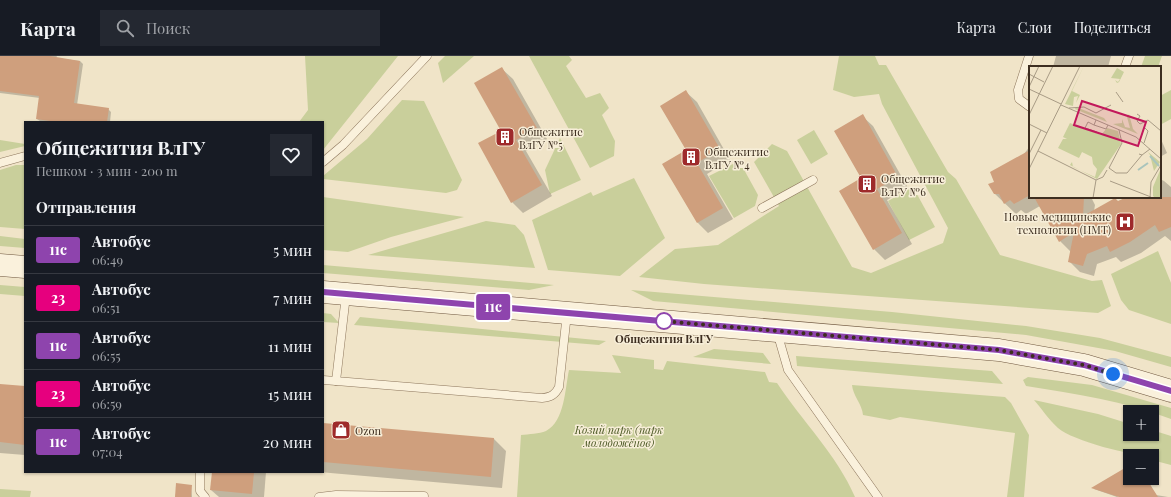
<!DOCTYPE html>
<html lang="ru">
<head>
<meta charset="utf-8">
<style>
	:root { --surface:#171b24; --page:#242831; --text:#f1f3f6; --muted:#9ea1a6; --line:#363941 }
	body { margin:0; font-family:"Playfair Display",serif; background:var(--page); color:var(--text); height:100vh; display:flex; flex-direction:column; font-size:15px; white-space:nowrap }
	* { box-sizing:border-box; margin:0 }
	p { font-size:13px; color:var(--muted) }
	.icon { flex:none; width:22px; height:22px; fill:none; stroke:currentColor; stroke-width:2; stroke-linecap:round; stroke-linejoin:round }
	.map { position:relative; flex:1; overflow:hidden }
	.panel { position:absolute; left:24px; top:65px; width:300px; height:352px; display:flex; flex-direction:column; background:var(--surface); border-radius:0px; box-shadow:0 1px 3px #0004 }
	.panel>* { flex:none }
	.badge { padding:0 8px; border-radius:3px; font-size:14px; line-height:26px }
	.buttons { position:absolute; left:1123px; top:349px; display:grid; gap:8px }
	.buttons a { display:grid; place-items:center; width:36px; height:36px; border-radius:0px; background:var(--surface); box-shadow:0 1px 3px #0004; font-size:20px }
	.you { position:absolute; width:20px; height:20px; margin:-10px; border:3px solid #fff; border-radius:50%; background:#1a73e8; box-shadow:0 0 0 6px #1a73e833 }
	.map>.badge { position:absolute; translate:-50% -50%; box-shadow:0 0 0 2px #fff }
	h2 { padding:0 12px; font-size:15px; line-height:36px }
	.round { display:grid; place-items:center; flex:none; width:42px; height:42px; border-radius:0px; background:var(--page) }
	.overview { display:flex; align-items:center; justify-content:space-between; height:68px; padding:0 12px }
	h1 { font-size:19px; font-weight:700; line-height:30px }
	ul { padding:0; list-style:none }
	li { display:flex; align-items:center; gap:12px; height:48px; padding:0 12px; border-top:1px solid var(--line) }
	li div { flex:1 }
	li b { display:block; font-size:15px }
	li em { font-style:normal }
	li .badge { min-width:44px; font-weight:700; text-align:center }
	header { display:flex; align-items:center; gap:24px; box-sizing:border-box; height:56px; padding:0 20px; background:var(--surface); border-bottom:1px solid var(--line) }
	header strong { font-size:19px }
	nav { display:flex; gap:22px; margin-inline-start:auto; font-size:14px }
	.search { width:280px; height:36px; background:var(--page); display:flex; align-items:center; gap:10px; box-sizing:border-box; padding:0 14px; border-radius:0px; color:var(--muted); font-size:15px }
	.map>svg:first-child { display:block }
	.green { fill:#c9cf9b }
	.shadow { fill:#0003 }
	.building { fill:#cf9f7d }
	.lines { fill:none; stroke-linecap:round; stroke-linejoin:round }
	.lane-casing { stroke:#8d765c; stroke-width:9 }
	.secondary-casing { stroke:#6f573f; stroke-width:23 }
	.lane { stroke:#faf1dc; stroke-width:8 }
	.secondary { stroke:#faf1dc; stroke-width:22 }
	.line-casing { stroke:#fff; stroke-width:9 }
	.line { stroke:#8e44ad; stroke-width:6 }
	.walk { stroke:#3d2e20; stroke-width:4; stroke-dasharray:0 7.2 }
	.stop-dot { fill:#fff; stroke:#8e44ad; stroke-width:2 }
	.labels { text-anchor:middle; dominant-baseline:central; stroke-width:3; stroke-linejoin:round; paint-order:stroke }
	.poi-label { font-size:11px; fill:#3d2e20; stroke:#f7eed8; text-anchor:start }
	.stop-label { font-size:11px; font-weight:bold; fill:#3d2e20; stroke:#f7eed8 }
	.park-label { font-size:11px; font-style:italic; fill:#4d5a26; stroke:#f7eed8 }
	.inset-river { fill:none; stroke:#a9c4bc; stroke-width:2 }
	.inset-road { fill:none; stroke:#a89b85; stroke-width:1 }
	.view { fill:#c2185b; fill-opacity:0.15; stroke:#c2185b; stroke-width:2 }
	.inset-edge { fill:none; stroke:#3d2e20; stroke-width:2 }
</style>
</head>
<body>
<header>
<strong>Карта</strong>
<div class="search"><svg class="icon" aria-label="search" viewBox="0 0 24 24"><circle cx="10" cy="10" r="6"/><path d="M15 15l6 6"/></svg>Поиск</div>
<nav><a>Карта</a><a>Слои</a><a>Поделиться</a></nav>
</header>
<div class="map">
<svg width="1171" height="441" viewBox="0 0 1171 441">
	<rect width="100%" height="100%" fill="#f0e4c8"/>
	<g class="green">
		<polygon points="305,0 398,0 323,94 323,66 299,66 308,54"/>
		<polygon points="445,0 474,0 443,27 438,7"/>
		<polygon points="529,0 569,0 572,4 566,10 586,42 600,37 609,52 602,59 615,85 614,100 590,112"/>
		<polygon points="839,0 875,0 879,9 886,9 948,116 956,123 1000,199 1092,225 1102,224 1111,250 1098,257 704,228 639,221 675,193 718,189 779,150 754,106 772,88 787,95 852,211 871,217 943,187 948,172 882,48 879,38 854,41 833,34"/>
		<polygon points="1145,0 1162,0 1158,11 1141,11"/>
		<polygon points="1171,34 1171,63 1160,69 1160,40"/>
		<polygon points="402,44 424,45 462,124 457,134 446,137 323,123 323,120 367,83"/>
		<polygon points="814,74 828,98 811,108 797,84"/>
		<polygon points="560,82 581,124 550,138 545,114"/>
		<polygon points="0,84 25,88 25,90 0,96"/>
		<polygon points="733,108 742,110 758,139 755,150 734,162 709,120"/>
		<polygon points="16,109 25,109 25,173 0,171 0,114"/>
		<polygon points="634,122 665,182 620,220 548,214 532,164 591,136 593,140"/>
		<polygon points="913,131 935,171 909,184 888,145"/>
		<polygon points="323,141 464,161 391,181 348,196 323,194"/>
		<polygon points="486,165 515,169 524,179 535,212 368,199"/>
		<polygon points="0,180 25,183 25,192 0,190"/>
		<polygon points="1158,195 1171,227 1171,268 1129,254 1121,244 1111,218"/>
		<polygon points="323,209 554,229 529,234 323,217"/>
		<polygon points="0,229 25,231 25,240 0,238"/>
		<polygon points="631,234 892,256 1026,270 1100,282 1171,301 1171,311 1115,295 1026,279 653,245"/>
		<polygon points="323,257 331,258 339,267 323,266"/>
		<polygon points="360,261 606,285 599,289 354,269"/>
		<polygon points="714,293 763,297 771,308 693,301"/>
		<path d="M612,299L654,304V313L663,314L667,305L765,316L769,326L777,327C802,365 837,399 855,441H517L521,379C529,378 539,378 546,375C565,365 565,332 569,314L621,317Z"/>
		<polygon points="796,300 992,315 1003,328 797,310"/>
		<path d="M1028,321L1092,329L1171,352V363C1124,345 1076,338 1026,330L1023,324Z"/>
		<path d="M852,329L1005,341L1011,347L1029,379L1024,441H1007L1015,377L900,361L890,364L863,359C862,348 853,340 852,329Z"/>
		<path d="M1034,344L1098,358L1130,368V378H1152V374L1171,380V409L1152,404V400C1132,400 1073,385 1058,372C1049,364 1042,353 1034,344Z"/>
		<polygon points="0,433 31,435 30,441 0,441"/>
	</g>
	<g class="shadow">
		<polygon points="0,0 57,0 56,2 80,5 83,8 77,49 108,53 111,56 110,66 40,65 37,63 40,42 0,37"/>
		<polygon points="1056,0 1111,0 1108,11 1053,11"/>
		<polygon points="502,13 513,23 547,83 526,95 552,140 523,157 512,146 502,75"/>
		<polygon points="686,36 697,46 730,104 707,118 733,163 708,177 698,167 687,95"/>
		<polygon points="862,60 873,70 908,132 887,144 912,188 885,204 874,193 841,135 863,123"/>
		<polygon points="1160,81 1167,97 1160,101"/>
		<polygon points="1030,90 1030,141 1091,141 1095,149 1094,155 1129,141 1160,141 1160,123 1164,125 1171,131 1171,185 1165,180 1141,197 1121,206 1116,201 1097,208 1094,220 1080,216 1069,205 1071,196 1060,185 1040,150 1026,158 1021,154 1016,158 995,138 995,126 1024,98"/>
		<polygon points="0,329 25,331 25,399 0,397"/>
		<polygon points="323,368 494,383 506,395 502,432 319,416 323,416"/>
		<polygon points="1130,410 1130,422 1151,422 1147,425 1156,439 1168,441 1142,441 1136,430 1117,441 1094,433"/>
		<polygon points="213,416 266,416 264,441 219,441 211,434"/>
		<polygon points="191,430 192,441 176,441"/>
	</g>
	<g class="building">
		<polygon points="0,0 50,0 80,5 74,47 109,52 107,66 57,66 36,63 39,40 0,35"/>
		<polygon points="502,11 537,72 516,84 542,129 511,147 478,87 501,75 474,27"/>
		<polygon points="686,34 720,93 697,107 723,152 697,167 662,108 686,94 660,50"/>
		<polygon points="863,58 898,121 877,133 902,177 873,194 839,135 861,122 834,75"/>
		<polygon points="1030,94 1030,139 1014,148 1010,144 1004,148 999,138 994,138 988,128 994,126 990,116"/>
		<polygon points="1034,141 1084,141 1083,160 1115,142 1118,145 1127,141 1171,141 1171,171 1159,176 1155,169 1130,186 1110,196 1107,190 1087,198 1083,210 1068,206 1074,176 1059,186"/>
		<polygon points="0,328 25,330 25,389 0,386"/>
		<polygon points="323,367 494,382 491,421 323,406"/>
		<polygon points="1130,409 1130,422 1146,422 1158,441 1119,441 1091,432"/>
		<polygon points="212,416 254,416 252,438 210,434"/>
		<polygon points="176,427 192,429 191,441 175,441"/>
	</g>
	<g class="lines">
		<g class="lane-casing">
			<g id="lane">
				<polyline points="1029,0 1018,34 1019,43 1030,51"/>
				<polyline points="1125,11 1129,0"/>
				<polyline points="323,106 343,89 427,0"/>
				<polyline points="0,107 25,100"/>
				<polyline points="762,152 813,124"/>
				<path d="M346,239L336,325L542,342C551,341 555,339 559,331L567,257"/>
				<polyline points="777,276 788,314 878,441"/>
				<polyline points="323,324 336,325"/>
				<polyline points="200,416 200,435 205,441"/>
				<polyline points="319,441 336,439 424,440"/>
			</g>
		</g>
		<g class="secondary-casing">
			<g id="secondary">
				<polyline points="0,209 25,211"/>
				<polyline points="323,236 999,294 1084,309 1171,335"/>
			</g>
		</g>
		<use href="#lane" class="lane"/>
		<use href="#secondary" class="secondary"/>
	</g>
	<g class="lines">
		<g class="line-casing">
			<polyline id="line" points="323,236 999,294 1084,309 1171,335"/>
		</g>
		<use href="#line" class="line"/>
		<polyline class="walk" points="664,265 662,265 999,294 1084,309 1113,318"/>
	</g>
	<defs>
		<g id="building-square" transform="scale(1)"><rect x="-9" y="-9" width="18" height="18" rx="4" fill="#9e2a2b" stroke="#f7eed8"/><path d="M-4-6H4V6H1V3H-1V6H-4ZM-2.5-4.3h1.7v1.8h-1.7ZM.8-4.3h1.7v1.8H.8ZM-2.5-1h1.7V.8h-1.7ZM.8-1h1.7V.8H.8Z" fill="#fff"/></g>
		<g id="hospital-square" transform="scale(1)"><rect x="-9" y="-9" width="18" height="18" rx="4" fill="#9e2a2b" stroke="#f7eed8"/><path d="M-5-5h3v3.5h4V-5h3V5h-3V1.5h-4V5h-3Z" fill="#fff"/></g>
		<g id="shop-square" transform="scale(1)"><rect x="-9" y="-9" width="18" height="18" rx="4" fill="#9e2a2b" stroke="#f7eed8"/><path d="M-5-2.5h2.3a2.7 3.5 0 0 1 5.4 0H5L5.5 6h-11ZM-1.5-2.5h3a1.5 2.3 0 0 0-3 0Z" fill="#fff"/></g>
	</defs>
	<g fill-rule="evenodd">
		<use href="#building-square" x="505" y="81"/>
		<use href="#building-square" x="691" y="101"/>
		<use href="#building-square" x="867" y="128"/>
		<use href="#hospital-square" x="1125" y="166"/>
		<use href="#shop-square" x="341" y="374"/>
	</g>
	<circle class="stop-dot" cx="664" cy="265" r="8"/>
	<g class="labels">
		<g class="poi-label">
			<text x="519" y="75">Общежитие<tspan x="519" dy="13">ВлГУ №5</tspan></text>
			<text x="705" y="95">Общежитие<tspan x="705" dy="13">ВлГУ №4</tspan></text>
			<text x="881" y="122">Общежитие<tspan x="881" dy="13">ВлГУ №6</tspan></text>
			<text x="1111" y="160" text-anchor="end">Новые медицинские<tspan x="1111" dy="13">технологии (НМТ)</tspan></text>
			<text x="355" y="374">Ozon</text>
		</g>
		<g class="stop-label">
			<text x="664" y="282">Общежития ВлГУ</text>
		</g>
		<g class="park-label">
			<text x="619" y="373">Козий парк (парк<tspan x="619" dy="13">молодожёнов)</tspan></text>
		</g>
	</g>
	<g transform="translate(1029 10)">
		<rect width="132" height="132" fill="#f0e4c8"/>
		<path d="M55,0L43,25L51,29L47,37L49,30L45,31L44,40L36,38ZM88,2L95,6L90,16L88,17L86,14L89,16L91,13L82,12ZM47,41L75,52L78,56L56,47L79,57L46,43ZM100,48L104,63L109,68L84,58L93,57V53L96,61L101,62L98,51ZM41,57L72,69L78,62L89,65L92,78L68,113L41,99L43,96L44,101L66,111L68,103L64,98L63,91L53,86L50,92L29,82L34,73H38L34,71ZM119,86L131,96L125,105L121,89ZM132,102V132H126L124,130V121Z" fill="#c9cf9b"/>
		<path class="inset-river" d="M121,90L130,100M109,104L119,97"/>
		<path class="inset-road" d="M0,8L15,16M0,21L10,0M0,23L32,38M87,26L94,36M32,39L107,71L132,93M40,42L55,41L67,47L82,39M108,48L111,50L108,55L111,58L119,54L132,65M0,49L24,0M67,54L65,59L77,63L79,59M0,58L18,67M65,59L59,56L56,62L68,66M90,64L93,77L80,102L87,107H98L113,89M115,77L119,65L115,61M9,85L67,114L64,132M0,88L12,64M110,88L113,89L121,83M0,103L51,0M67,114L74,111L78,104M81,115L122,131M121,132L122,116L132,99"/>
		<path class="view" d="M53,35L117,56L109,80L45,59Z"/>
		<rect width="132" height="132" class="inset-edge"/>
	</g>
</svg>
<div class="buttons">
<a>+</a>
<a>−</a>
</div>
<div class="you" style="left:1113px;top:318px"></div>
<b class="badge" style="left:493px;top:251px;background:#8e44ad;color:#fff">11с</b>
<section class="panel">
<div class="overview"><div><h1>Общежития ВлГУ</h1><p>Пешком · 3 мин · 200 m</p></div><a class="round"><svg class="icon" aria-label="heart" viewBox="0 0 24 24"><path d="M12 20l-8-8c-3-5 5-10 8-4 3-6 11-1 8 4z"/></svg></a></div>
<h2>Отправления</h2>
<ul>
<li><span class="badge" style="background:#8e44ad;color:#fff">11с</span><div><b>Автобус</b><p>06:49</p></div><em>5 мин</em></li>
<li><span class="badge" style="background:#e6007e;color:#fff">23</span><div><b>Автобус</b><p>06:51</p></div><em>7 мин</em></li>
<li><span class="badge" style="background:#8e44ad;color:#fff">11с</span><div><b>Автобус</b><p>06:55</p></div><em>11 мин</em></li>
<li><span class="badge" style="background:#e6007e;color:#fff">23</span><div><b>Автобус</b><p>06:59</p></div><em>15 мин</em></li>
<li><span class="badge" style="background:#8e44ad;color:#fff">11с</span><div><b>Автобус</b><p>07:04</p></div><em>20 мин</em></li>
</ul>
</section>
</div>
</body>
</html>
